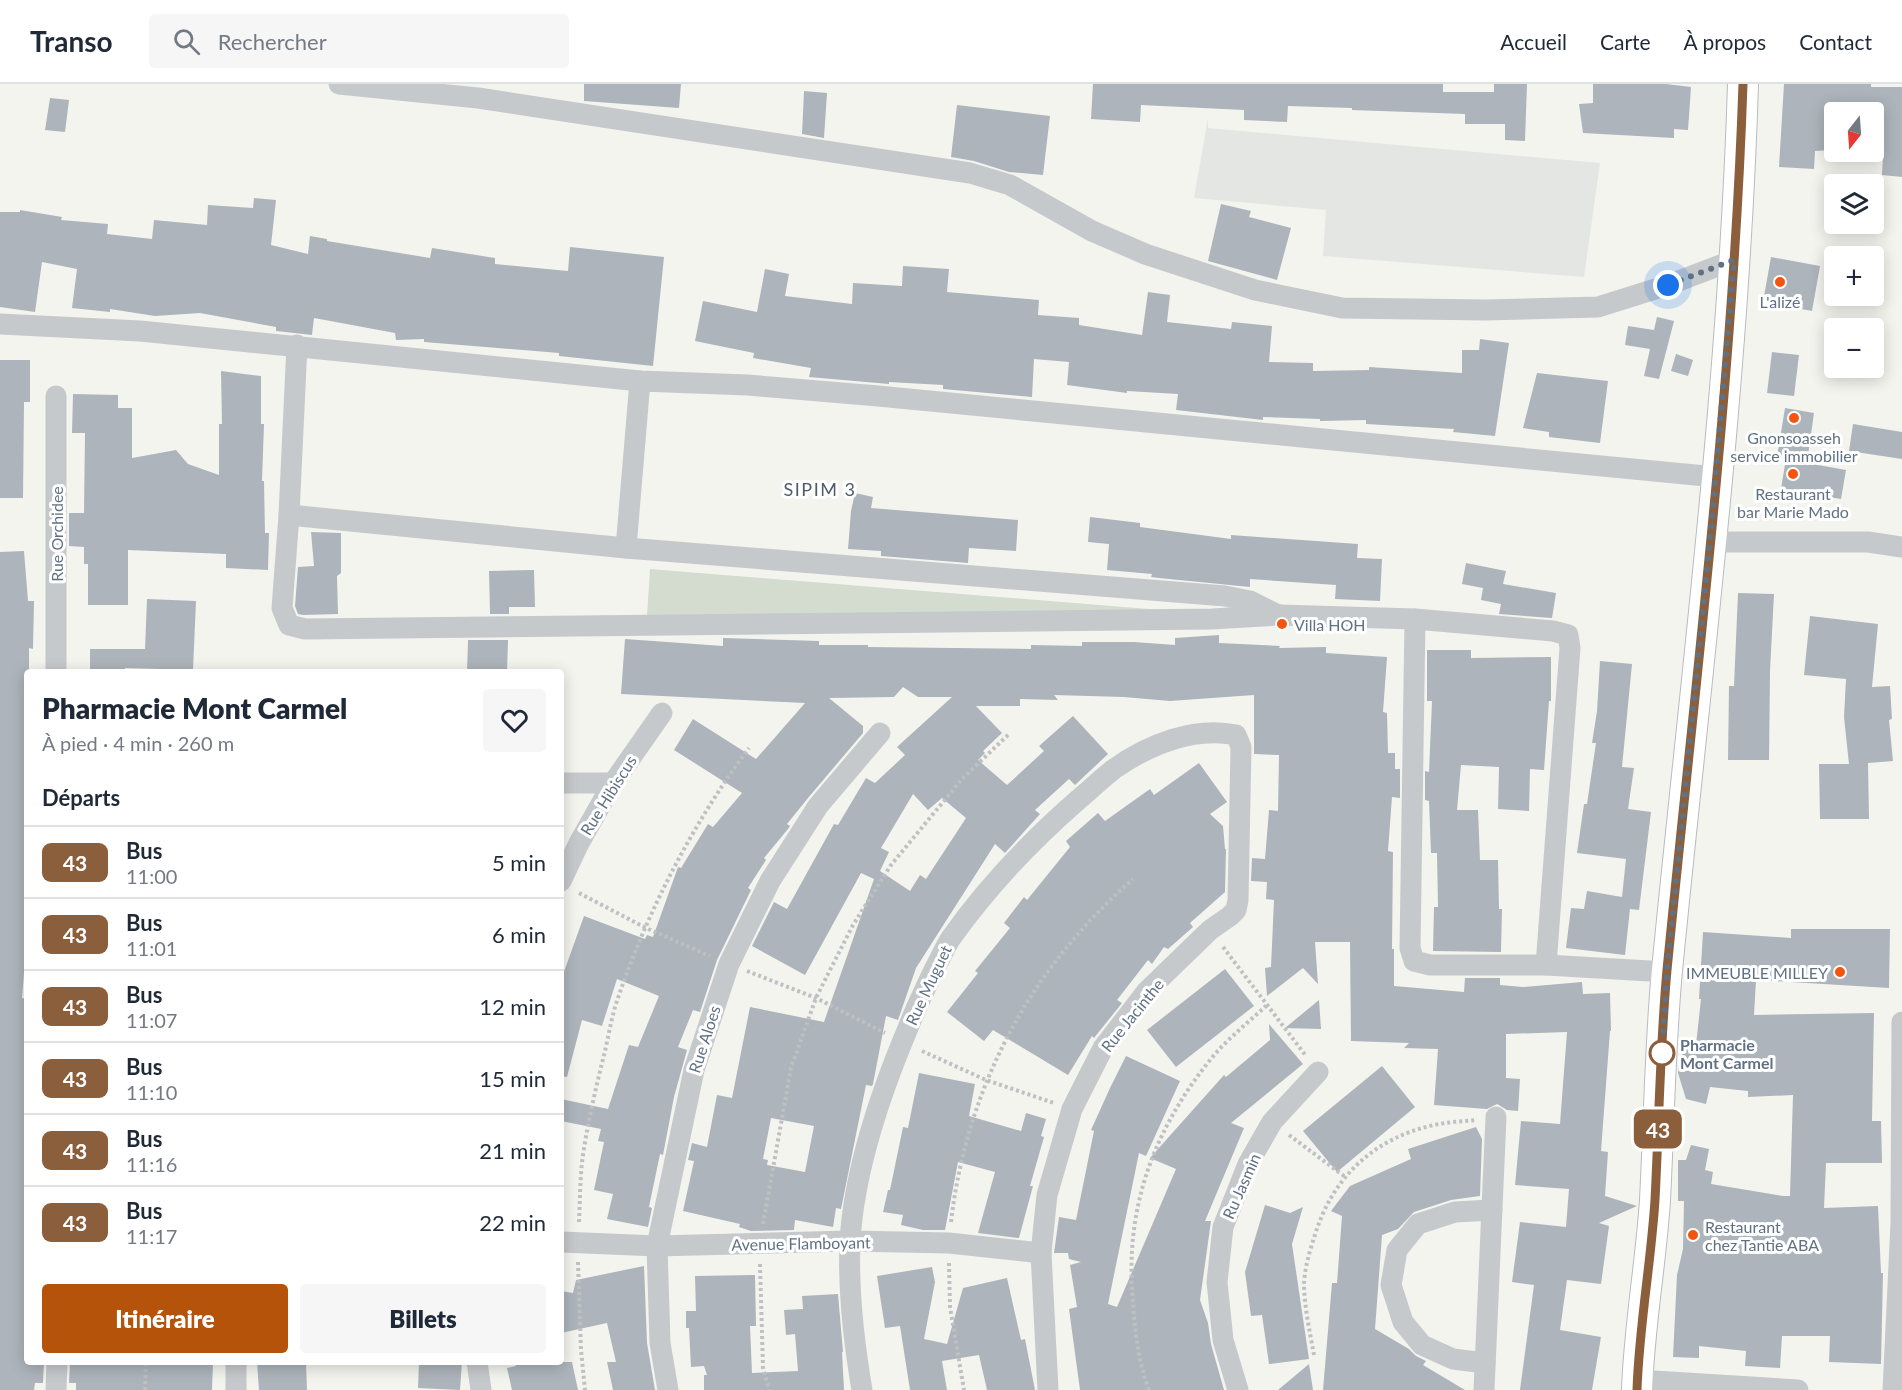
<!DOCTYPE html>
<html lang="fr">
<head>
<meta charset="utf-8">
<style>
	:root { --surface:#fff; --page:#f6f6f7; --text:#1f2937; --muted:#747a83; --line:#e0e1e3; --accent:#b45309 }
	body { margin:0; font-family:Lato,sans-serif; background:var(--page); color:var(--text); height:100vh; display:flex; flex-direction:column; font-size:22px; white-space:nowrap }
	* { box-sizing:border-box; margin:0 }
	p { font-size:20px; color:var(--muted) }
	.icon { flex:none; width:33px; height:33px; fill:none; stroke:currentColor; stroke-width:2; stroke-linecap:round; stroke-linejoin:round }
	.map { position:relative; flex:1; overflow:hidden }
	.side { position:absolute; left:24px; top:585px; width:540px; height:696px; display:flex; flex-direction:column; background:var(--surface); border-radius:6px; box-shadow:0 3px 15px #0003 }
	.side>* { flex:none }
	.badge { padding:0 12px; border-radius:9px; font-size:21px; line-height:39px }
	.needle { width:39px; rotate:197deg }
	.buttons { position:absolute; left:1824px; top:18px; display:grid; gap:12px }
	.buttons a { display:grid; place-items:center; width:60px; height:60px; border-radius:6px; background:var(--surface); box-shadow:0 3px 15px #0003; font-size:30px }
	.you { position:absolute; width:30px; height:30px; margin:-15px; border:4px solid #fff; border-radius:50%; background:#1a73e8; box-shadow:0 0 0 9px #1a73e833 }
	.map>.badge { position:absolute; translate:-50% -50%; box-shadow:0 0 0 3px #fff }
	h2 { padding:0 18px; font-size:22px; line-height:54px }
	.round { display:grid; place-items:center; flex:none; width:63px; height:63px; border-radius:6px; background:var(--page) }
	.overview { display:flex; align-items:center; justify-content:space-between; height:102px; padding:0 18px }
	h1 { font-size:28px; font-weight:800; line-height:45px }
	.primary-button { display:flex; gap:12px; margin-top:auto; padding:12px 18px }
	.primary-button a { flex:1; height:69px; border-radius:6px; background:var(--accent); color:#fff; font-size:24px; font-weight:800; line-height:69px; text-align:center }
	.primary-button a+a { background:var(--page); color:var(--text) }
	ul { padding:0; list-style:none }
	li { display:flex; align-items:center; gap:18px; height:72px; padding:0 18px; border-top:2px solid var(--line) }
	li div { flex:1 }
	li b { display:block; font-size:22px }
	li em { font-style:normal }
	li .badge { min-width:66px; font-weight:700; text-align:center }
	header { display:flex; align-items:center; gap:36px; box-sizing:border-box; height:84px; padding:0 30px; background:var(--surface); border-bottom:2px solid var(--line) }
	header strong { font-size:28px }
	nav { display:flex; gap:33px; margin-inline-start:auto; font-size:21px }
	.search { width:420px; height:54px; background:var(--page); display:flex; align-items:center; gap:15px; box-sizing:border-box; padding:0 21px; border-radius:6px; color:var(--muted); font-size:22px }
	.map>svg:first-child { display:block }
	.built { fill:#e4e6e3 }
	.green { fill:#d4dcd0 }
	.building { fill:#adb4bb; fill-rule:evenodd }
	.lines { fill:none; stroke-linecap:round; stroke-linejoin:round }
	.secondary-casing { stroke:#b7bcc1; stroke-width:32 }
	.path { stroke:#bec0c2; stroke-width:4; stroke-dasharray:3 3; stroke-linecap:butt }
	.street { stroke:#c6c9cc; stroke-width:21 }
	.secondary { stroke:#fff; stroke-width:30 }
	.line-casing { stroke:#fff; stroke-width:14 }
	.line { stroke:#8b5e3c; stroke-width:9 }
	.walk { stroke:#607184; stroke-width:6; stroke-dasharray:0 10.8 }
	.poi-dot { fill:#f5540e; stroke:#fff; stroke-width:2 }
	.stop-dot { fill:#fff; stroke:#8b5e3c; stroke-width:3 }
	.labels { text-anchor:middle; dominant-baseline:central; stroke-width:6; stroke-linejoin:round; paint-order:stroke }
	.poi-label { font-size:16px; fill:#607184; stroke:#fff }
	.street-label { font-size:16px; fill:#607184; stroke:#fff }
	.stop-label { font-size:16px; font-weight:bold; fill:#607184; stroke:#fff; text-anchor:start }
	.neighbourhood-label { font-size:18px; letter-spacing:1.5px; fill:#4e5b68; stroke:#fff }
</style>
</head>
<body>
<header>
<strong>Transo</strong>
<div class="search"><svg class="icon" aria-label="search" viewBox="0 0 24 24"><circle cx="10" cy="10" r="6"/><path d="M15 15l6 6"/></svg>Rechercher</div>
<nav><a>Accueil</a><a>Carte</a><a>À propos</a><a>Contact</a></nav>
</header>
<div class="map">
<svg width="1902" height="1306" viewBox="0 0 1902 1306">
	<rect width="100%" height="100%" fill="#f4f4ef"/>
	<polygon class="built" points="1208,34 1208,44 1600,79 1584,193 1323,172 1326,126 1194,114"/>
	<polygon class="green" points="650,485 1186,528 647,532"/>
	<g class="building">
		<polygon points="584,0 681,0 679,24 584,17"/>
		<polygon points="1093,0 1443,0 1443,8 1494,8 1494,0 1527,0 1525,57 1505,56 1505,40 1465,40 1465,30 1352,26 1352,24 1288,22 1287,38 1244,36 1244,26 1141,21 1140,38 1091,35"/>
		<polygon points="1593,0 1666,0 1691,3 1688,46 1674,45 1674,54 1583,49 1579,20 1593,19"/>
		<polygon points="1784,0 1871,0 1871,3 1902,3 1902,93 1882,91 1883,72 1874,70 1874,28 1834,28 1834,66 1815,67 1814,85 1779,83"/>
		<polygon points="804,7 827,9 824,54 802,50"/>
		<polygon points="50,14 69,16 65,48 45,46"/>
		<polygon points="957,21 1050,32 1043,91 1009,88 974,77 951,73"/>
		<polygon points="254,114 276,116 271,161 308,170 310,152 327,155 327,157 430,174 432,164 495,174 495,180 568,187 570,163 664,173 653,282 559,272 559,269 424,258 424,255 396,256 395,249 314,234 312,251 276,247 276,243 200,229 155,232 110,225 110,228 72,224 77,185 42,178 35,228 0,223 0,128 20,128 20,126 62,133 61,136 108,140 107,150 152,155 154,136 207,141 208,121 253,124"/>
		<polygon points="1221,120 1251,127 1249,133 1291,144 1277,196 1208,177"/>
		<polygon points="1771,173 1820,182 1812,227 1763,218"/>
		<polygon points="903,182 949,185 947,208 1039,216 1038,231 1079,234 1079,241 1142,251 1148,208 1170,211 1167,238 1231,245 1232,238 1272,242 1269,278 1313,279 1313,287 1369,286 1369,283 1462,289 1462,266 1479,266 1480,255 1509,259 1495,352 1453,348 1454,345 1366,340 1366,336 1320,337 1320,335 1263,333 1263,336 1176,326 1178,310 1127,307 1127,309 1067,301 1069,278 1034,275 1032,313 943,305 943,301 889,298 889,300 809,293 811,284 753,274 754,269 695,257 703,217 757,228 765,185 789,190 785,212 852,220 853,199 902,202"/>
		<polygon points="1657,233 1674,237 1659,295 1644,292 1650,265 1625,261 1628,242 1654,246"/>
		<polygon points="1772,268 1799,271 1794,312 1767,309"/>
		<polygon points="1676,270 1693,276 1688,292 1671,287"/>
		<polygon points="0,276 30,276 30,318 24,318 23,414 0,414"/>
		<polygon points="221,287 261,292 261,340 264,340 262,397 264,397 265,449 269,449 268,486 226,484 226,470 128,466 128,521 88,521 88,480 84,480 84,463 69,462 69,429 84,429 85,349 72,349 73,310 118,311 118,324 132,324 132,374 176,366 188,380 219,391 219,340 222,340"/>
		<polygon points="1537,289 1608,297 1600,359 1549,353 1549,348 1523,344"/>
		<polygon points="1785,324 1814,329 1807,379 1846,386 1841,415 1781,405 1786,374 1777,373"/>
		<polygon points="1853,340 1902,348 1902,375 1849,367"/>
		<polygon points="855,409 873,413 871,424 1018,436 1016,467 969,464 968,479 881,472 881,467 848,465 851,427"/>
		<polygon points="1090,433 1140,439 1140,443 1231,455 1231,451 1358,460 1357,474 1382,475 1380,517 1335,515 1336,501 1250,495 1250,503 1159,494 1151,493 1152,490 1107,486 1109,460 1088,458"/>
		<polygon points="311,448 341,449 341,489 337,492 338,530 303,531 298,530 295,522 298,483 314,482"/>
		<polygon points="24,467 28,517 34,517 33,565 29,564 29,588 27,588 27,852 22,914 27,915 27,1278 44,1278 43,1299 35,1299 34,1306 0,1306 0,468"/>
		<polygon points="1466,479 1506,487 1503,500 1556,509 1552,534 1499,530 1501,520 1481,516 1483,504 1462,500"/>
		<polygon points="534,486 535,523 509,523 509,530 490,530 489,487"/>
		<polygon points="1738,509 1774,510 1770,587 1769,676 1728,676 1729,602 1734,602"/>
		<polygon points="147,515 196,517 193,586 125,584 125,588 90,588 90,565 145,565"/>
		<polygon points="1810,532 1878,540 1872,603 1890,602 1892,635 1889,636 1893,677 1868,679 1869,735 1820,735 1819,680 1849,680 1844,633 1846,595 1804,591"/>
		<path d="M1219,551V559L1280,562L1279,564L1326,563V569L1387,573L1383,628L1387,629L1388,669H1395V685H1400V714L1392,713L1388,767L1393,768L1392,865H1394V902L1464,908L1465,894H1500V901L1523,903L1582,898L1583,910L1610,909L1611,947H1610L1601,1067L1608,1068L1605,1112L1637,1122L1599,1139L1609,1142L1601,1200L1567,1196L1560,1246L1601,1253L1592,1306H1520L1534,1201L1512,1198L1520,1138L1566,1143L1569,1105L1515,1101L1521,1037L1560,1040L1567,948L1506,950V994L1520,995L1518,1027L1507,1026L1497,1020L1487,1025L1434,1021L1438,965L1404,964L1409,959L1351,957L1350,858H1315L1318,900L1303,884L1267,912L1265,884L1271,883L1274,816L1266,815L1267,798L1251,797L1252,774L1265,775L1269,726L1278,727L1279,671L1254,670V611L1170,617L1124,613L1054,611L1058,616L1020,615V622H976L1002,649L983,667L985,669L978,676L1007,701L1044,667L1039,662L1073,632L1108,670L1075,701L1069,695L1035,726L1040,730L1005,769L995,760L916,884L898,936L886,932L873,1000L872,1002L866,1001L841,1125L836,1124L833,1143L795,1136L794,1146L751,1147L739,1143L740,1140L683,1127L694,1077L688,1076L692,1059L707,1063L717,1011L732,1014L750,923L824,938L874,795L861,789L805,891L752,862L774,818L787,825L834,740L838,741L866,694L875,699L905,671L897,663L952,613H918L903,603L894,613L829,614L863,642V649L808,714L787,740L790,742L788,745L764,774L766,776L748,804L751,806L717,876L700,928L693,926L678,963L687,966L674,1013L663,1071L660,1070L649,1123L652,1124L648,1143L607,1135L613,1110L594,1106L604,1058L598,1057L601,1045L561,1037V1015L608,1025L629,961L638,963L659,912L617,895L602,942L582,936L567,993L561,992V896L584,832L645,855L647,851L653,853L678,783L681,784L708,740L713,743L742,709L674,666L693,635L756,675L805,619L621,610L625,555L723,562V554L819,557V561H868V563L1031,565V561L1082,562V558H1134L1175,561V554ZM913,710L928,726L942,714L966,734L926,795L920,791L910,807L880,787L889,768L881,764ZM771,1034L814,1042L805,1088L767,1081L768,1076L763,1075Z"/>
		<polygon points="468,556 508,556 507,588 467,588"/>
		<polygon points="1427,566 1471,566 1471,574 1551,573 1551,617 1549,617 1544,686 1530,685 1529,727 1498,725 1499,683 1461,681 1457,726 1478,726 1480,776 1498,776 1499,825 1502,825 1501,868 1433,867 1434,823 1438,823 1437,769 1431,769 1429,717 1425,716 1425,687 1429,688 1432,617 1427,617"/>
		<polygon points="1600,577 1632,580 1622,683 1634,684 1628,725 1651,728 1639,826 1630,825 1625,871 1566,864 1571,824 1584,825 1587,807 1622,813 1626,775 1577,769 1584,720 1587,720 1596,659 1592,659 1597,627"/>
		<polygon points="1199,679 1227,718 1210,730 1223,742 1225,765 1226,765 1225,808 1190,839 1193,843 1168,865 1164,863 1152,880 1148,876 1117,916 1122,919 1094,954 1092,952 1068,991 993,946 984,957 947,928 978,889 975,887 1010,844 1004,839 1024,813 1027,816 1070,763 1066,757 1098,729 1105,737 1150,705 1154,711"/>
		<polygon points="1791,845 1890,845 1889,904 1756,896 1754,931 1874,929 1872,1037 1881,1037 1882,1079 1826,1079 1824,1124 1878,1122 1881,1189 1883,1189 1881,1280 1829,1278 1830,1252 1782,1252 1780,1284 1745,1282 1746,1267 1699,1262 1699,1274 1673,1273 1677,1191 1683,1165 1684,1117 1678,1117 1678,1076 1686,1076 1691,1061 1709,1065 1705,1086 1713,1088 1711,1100 1783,1112 1790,1112 1793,1011 1748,1013 1748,1007 1710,1003 1706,1020 1686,1015 1678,989 1678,983 1686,958 1696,961 1701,915 1699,915 1703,848 1791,854"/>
		<polygon points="1225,885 1254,922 1176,983 1147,946"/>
		<polygon points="1319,916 1321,945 1285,944"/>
		<polygon points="1269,940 1303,980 1231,1039 1244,1044 1205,1137 1211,1137 1200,1216 1208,1239 1211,1260 1224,1306 1080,1306 1069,1225 1077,1223 1070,1181 1081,1178 1069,1175 1068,1169 1054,1169 1059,1133 1076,1136 1094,1047 1091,1046 1110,1004 1126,972 1180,997 1146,1072 1139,1069 1108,1220 1117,1223 1176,1085 1150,1074 1224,991 1226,993 1270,956"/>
		<polygon points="1382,982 1415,1023 1337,1088 1303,1047"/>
		<polygon points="919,989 975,1000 969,1032 1021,1047 1026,1029 1046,1035 1041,1052 1044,1053 1030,1102 1033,1102 1019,1154 978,1149 995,1088 958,1078 945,1146 923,1146 901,1141 903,1131 883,1128 888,1106 890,1106 903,1043 908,1044"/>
		<polygon points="1476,1043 1482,1055 1480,1112 1451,1116 1414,1128 1398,1145 1382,1151 1375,1245 1409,1265 1416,1272 1426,1277 1423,1281 1465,1306 1323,1306 1332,1199 1337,1199 1342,1132 1331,1127 1350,1102 1411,1075 1408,1065"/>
		<polygon points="1265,1121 1290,1129 1303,1123 1292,1160 1309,1275 1269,1280 1262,1231 1251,1232 1245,1188"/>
		<polygon points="644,1182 647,1259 655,1306 613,1306 607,1278 616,1278 607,1239 561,1249 561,1207 573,1209 576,1196"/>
		<polygon points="932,1183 935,1198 924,1255 947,1260 963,1204 1007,1194 1021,1256 1025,1255 1035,1306 987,1306 979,1271 942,1277 947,1306 910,1306 900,1242 885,1244 877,1192"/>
		<polygon points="755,1191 756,1242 750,1242 752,1289 798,1287 795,1250 786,1251 784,1226 803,1225 802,1212 838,1210 843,1268 842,1268 844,1306 704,1306 704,1291 707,1291 704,1282 691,1283 689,1244 686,1244 686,1227 696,1227 695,1192"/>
		<polygon points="70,1278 213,1278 212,1306 76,1306 76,1299 69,1299"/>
		<polygon points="257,1278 306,1278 307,1306 259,1306"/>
		<polygon points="419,1278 462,1278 460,1306 418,1304"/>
		<polygon points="515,1278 572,1278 578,1306 512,1306 507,1284 516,1282"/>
		<polygon points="1309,1280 1313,1306 1278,1306"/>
	</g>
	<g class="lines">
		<g class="secondary-casing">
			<path id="secondary" d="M1637,1306C1639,1243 1651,1179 1655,1116C1659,1039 1660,962 1667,886C1696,591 1734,296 1743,0"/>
		</g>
		<g class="path">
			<polyline points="579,809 646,844 710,872"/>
			<polyline points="1223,863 1306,972"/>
			<polyline points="747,887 816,914 885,949"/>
			<polyline points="922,967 986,996 1054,1019"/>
			<polyline points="1289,1051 1344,1092"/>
			<path d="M579,1138C580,1118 580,1098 582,1078C587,1041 596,1003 605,967C609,949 612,931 618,914C648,826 693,739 749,664"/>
			<path d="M951,1138C967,1002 1030,885 1133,795"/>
			<polyline points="763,1140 791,984 816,914 830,886 853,841 891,781 962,695 1010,649"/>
			<polyline points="578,1178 581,1266 585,1306"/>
			<polyline points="949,1179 950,1223 964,1306"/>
			<polyline points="760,1180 763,1284 769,1306"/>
			<path d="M1314,1271C1310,1249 1305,1226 1304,1203C1304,1187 1309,1169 1314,1154C1332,1092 1376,1052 1439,1040C1451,1038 1464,1037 1476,1036"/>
			<polyline points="145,1306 146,1278"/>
			<path d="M1149,1306C1138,1277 1135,1248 1133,1217C1124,1123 1155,1042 1215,970C1231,952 1251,936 1268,920"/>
		</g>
		<g class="street">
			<polyline points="339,0 478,14 970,89 1010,101 1092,147 1145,170 1255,206 1342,224 1485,226 1598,223 1668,201 1734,176"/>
			<polyline points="0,240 140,247 640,297 748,301 878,312 1716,393"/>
			<polyline points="297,261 289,431 282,524 289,541 305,545 1212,535 1279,531 1415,535 1553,547 1568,551 1570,564 1546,881"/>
			<polyline points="56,312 56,588"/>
			<polyline points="289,431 626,464 1225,512 1250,517 1276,530"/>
			<polyline points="1710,458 1868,458 1902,463"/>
			<polyline points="626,464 640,297"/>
			<polyline points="1415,535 1410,864 1414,877 1430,881 1546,881 1667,888"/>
			<polyline points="561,699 613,699"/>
			<polyline points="561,797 579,759 613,699 662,629"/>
			<polyline points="561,1158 657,1162 850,1157 949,1159 1041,1169"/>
			<polyline points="477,1278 481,1306"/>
			<polyline points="1485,1279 1453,1275 1422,1261 1403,1238 1391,1201 1397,1166 1418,1140 1455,1128 1492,1126"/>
			<polyline points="1638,1296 1798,1306"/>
			<polyline points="56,1306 57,1278"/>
			<polyline points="236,1306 236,1278"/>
			<polyline points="668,1306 660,1259 657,1162 694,986 729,880 770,797 818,722 880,649"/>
			<path d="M862,1306C854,1259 848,1205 850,1157C854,1088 881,1008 908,944C916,923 926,903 936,882C941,873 945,863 951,854C987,803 1032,756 1079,715C1091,705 1102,694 1114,685C1148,661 1194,642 1236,651L1241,663L1238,816L1236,826L1230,832L1210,846L1147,907L1103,964L1072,1025L1047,1111L1041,1169L1048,1306"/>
			<polyline points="1238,1306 1223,1256 1217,1198 1223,1143 1248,1080 1272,1038 1318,988"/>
			<polyline points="1484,1306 1496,1033"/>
			<polyline points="1893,1306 1901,1139 1902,938"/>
		</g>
		<use href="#secondary" class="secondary"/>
	</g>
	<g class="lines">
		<g class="line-casing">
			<path id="line" d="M1637,1306C1639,1243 1651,1179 1655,1116C1659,1039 1660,962 1667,886C1696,591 1733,296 1743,0"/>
		</g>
		<use href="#line" class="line"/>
		<polyline class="walk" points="1662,969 1667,888 1712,436 1734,176 1668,201"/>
	</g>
	<g class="poi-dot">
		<circle cx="1780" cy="198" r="6"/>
		<circle cx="1794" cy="334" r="6"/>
		<circle cx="1793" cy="390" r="6"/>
		<circle cx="1282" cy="540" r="6"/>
		<circle cx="1840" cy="888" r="6"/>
		<circle cx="1693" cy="1151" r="6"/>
	</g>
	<circle class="stop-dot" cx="1662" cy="969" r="12"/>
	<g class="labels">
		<g class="poi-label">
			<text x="1780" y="217">L'alizé</text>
			<text x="1794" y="353">Gnonsoasseh<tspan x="1794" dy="18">service immobilier</tspan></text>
			<text x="1793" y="409">Restaurant<tspan x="1793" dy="18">bar Marie Mado</tspan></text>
			<text x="1294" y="540" text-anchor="start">Villa HOH</text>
			<text x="1828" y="888" text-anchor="end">IMMEUBLE MILLEY</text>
			<text x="1705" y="1142" text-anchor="start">Restaurant<tspan x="1705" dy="18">chez Tantie ABA</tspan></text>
		</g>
		<g class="street-label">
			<text transform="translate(56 450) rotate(-90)">Rue Orchidee</text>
			<text transform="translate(608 711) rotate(-58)">Rue Hibiscus</text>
			<text transform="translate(928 901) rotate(-65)">Rue Muguet</text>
			<text transform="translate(1132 931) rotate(-51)">Rue Jacinthe</text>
			<text transform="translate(704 955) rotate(-72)">Rue Aloes</text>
			<text transform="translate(1241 1102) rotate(-66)">Ru Jasmin</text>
			<text transform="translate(801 1159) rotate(-1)">Avenue Flamboyant</text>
		</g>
		<g class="stop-label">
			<text x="1680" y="960">Pharmacie<tspan x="1680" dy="18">Mont Carmel</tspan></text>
		</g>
		<g class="neighbourhood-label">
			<text x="820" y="405">SIPIM 3</text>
		</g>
	</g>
</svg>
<div class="buttons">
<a><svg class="needle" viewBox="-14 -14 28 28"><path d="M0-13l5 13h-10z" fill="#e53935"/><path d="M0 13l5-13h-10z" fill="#747a83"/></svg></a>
<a><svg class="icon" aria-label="layers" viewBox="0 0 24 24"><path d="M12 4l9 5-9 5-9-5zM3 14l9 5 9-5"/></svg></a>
<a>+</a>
<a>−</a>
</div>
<div class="you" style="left:1668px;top:201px"></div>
<b class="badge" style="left:1658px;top:1045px;background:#8b5e3c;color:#fff">43</b>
<section class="side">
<div class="overview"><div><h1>Pharmacie Mont Carmel</h1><p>À pied · 4 min · 260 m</p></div><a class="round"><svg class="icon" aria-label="heart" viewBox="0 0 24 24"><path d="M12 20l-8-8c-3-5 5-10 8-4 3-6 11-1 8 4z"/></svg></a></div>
<h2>Départs</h2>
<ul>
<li><span class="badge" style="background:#8b5e3c;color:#fff">43</span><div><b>Bus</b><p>11:00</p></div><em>5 min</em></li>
<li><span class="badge" style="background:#8b5e3c;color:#fff">43</span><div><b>Bus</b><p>11:01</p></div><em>6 min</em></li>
<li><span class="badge" style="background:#8b5e3c;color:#fff">43</span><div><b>Bus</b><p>11:07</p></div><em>12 min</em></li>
<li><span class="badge" style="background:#8b5e3c;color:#fff">43</span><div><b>Bus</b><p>11:10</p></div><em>15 min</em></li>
<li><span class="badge" style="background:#8b5e3c;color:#fff">43</span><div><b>Bus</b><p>11:16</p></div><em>21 min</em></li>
<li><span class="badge" style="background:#8b5e3c;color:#fff">43</span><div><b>Bus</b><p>11:17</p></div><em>22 min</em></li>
</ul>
<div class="primary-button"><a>Itinéraire</a><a>Billets</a></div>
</section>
</div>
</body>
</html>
